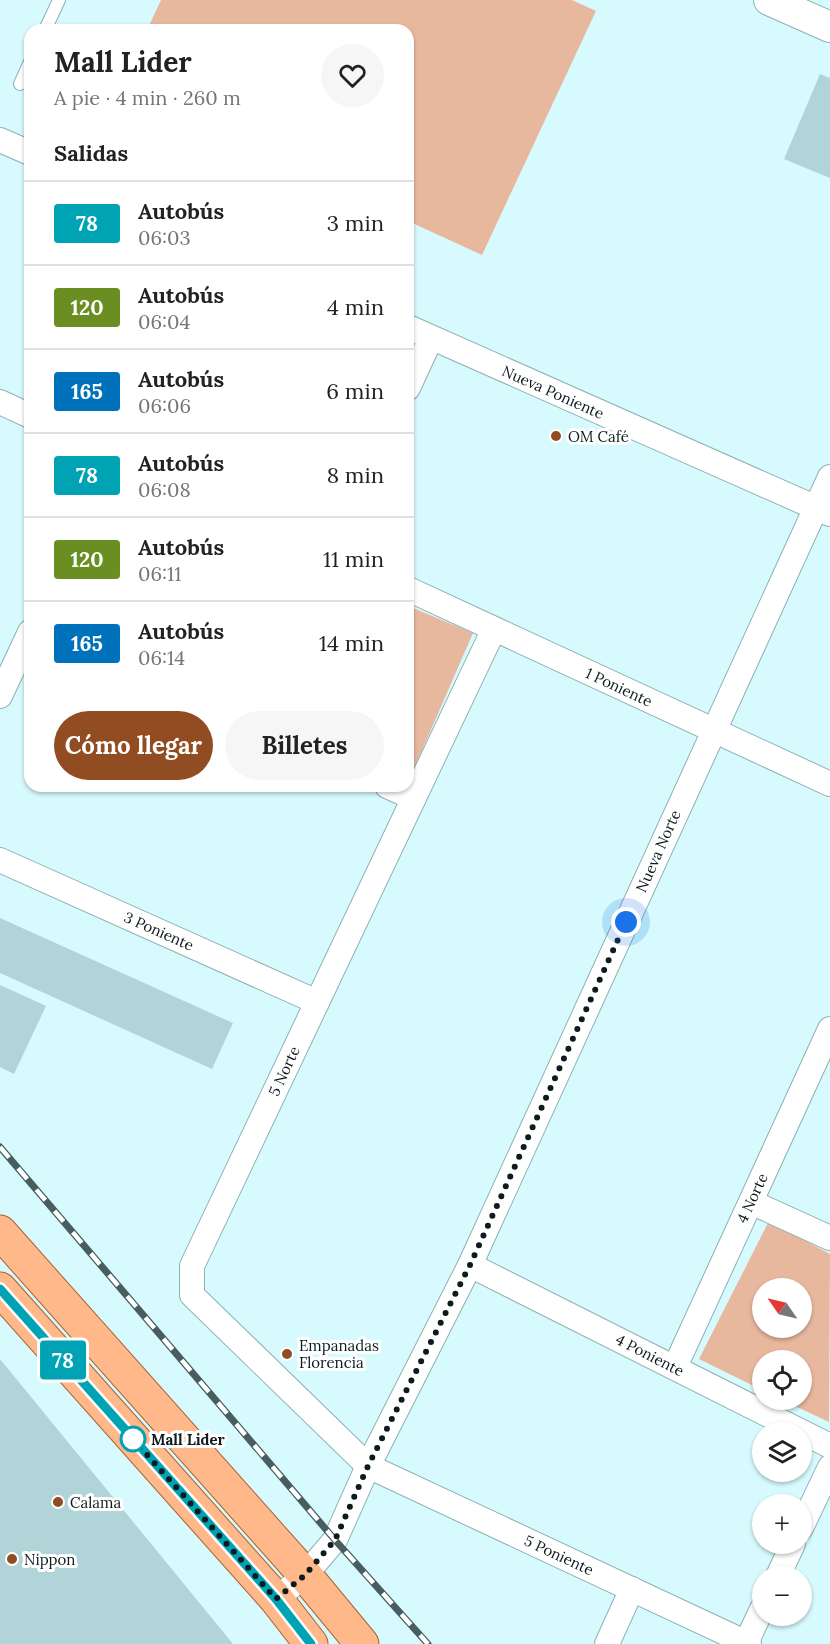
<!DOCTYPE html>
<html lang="es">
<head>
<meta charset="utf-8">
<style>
	:root { --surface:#fff; --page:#f6f6f6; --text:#222; --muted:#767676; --line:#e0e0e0; --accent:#914d21 }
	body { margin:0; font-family:Lora,serif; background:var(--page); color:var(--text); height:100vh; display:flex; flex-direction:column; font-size:22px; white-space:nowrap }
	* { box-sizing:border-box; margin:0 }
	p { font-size:20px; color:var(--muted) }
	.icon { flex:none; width:33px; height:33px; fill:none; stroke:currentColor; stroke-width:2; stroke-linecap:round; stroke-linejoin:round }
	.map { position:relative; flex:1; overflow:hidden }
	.panel { position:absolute; left:24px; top:24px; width:390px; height:768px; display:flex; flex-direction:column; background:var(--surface); border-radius:18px; box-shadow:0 2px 4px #0004 }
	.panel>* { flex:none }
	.badge { padding:0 12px; border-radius:4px; font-size:21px; line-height:39px }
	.needle { width:39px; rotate:304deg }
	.buttons { position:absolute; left:752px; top:1278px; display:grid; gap:12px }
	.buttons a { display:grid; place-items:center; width:60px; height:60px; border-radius:50%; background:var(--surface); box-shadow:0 2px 4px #0004; font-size:30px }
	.you { position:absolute; width:30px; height:30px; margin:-15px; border:4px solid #fff; border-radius:50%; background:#1a73e8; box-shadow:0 0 0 9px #1a73e833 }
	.map>.badge { position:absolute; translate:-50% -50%; box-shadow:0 0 0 3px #fff }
	h2 { padding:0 30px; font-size:22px; line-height:54px }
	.round { display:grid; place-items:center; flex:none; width:63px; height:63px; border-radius:32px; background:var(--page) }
	.overview { display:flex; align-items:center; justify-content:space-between; height:102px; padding:0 30px }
	h1 { font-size:28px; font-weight:800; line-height:45px }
	.action { display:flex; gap:12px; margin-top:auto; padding:12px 30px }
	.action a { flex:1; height:69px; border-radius:36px; background:var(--accent); color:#fff; font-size:24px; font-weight:800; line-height:69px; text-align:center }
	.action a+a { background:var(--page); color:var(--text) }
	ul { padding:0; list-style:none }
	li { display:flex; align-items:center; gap:18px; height:84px; padding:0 30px; border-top:2px solid var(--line) }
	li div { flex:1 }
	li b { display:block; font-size:22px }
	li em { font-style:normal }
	li .badge { min-width:66px; font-weight:700; text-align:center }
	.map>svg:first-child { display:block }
	.green { fill:#e8b89e; fill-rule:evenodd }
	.building { fill:#b0d4d7 }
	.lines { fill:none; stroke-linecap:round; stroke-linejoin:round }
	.service-casing { stroke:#8eb1b3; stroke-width:14 }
	.minor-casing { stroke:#8eb1b3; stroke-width:26 }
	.tertiary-casing { stroke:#8eb1b3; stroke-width:32 }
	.primary-casing { stroke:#aa6230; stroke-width:35 }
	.service { stroke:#fff; stroke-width:12 }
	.minor { stroke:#fff; stroke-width:24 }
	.tertiary { stroke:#fff; stroke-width:30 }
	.primary { stroke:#feb889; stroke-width:33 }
	.rail-casing { stroke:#485d5f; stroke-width:7 }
	.rail { stroke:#fff; stroke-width:4.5; stroke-dasharray:14; stroke-linecap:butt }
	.line-casing { stroke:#fff; stroke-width:14 }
	.line { stroke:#00a3b4; stroke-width:9 }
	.walk { stroke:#0d1b1c; stroke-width:6; stroke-dasharray:0 10.8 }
	.poi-dot { fill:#914d21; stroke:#fff; stroke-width:2 }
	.stop-dot { fill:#fff; stroke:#00a3b4; stroke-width:3 }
	.labels { text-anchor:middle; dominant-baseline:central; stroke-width:6; stroke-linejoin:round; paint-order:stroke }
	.street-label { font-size:15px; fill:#0d1b1c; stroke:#fff }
	.poi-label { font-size:15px; fill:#0d1b1c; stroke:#fff; text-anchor:start }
	.stop-label { font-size:15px; font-weight:bold; fill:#0d1b1c; stroke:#fff; text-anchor:start }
</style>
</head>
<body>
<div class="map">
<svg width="830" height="1644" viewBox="0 0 830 1644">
	<rect width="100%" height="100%" fill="#d6fafd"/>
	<g class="green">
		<polygon points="161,0 572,0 596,11 482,255 408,221 408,30 147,30"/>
		<polygon points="408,606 473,633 410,778 408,777"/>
		<path d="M769,1221L830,1254L829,1422L782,1400H801V1360H762V1390L699,1359ZM762,1288H801V1328H762Z"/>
	</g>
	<g class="building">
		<polygon points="820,74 830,78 830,178 784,159"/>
		<polygon points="0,918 233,1023 212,1069 0,973"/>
		<polygon points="0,985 46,1006 14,1074 0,1067"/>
		<polygon points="0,1359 233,1644 0,1644"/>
	</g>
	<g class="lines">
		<g class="service-casing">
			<g id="service">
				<polyline points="45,30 59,0"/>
				<polyline points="20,84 30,62"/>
			</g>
		</g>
		<g class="minor-casing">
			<g id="minor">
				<polyline points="0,140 30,153"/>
				<polyline points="408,327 830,514"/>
				<polyline points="408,388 431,338"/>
				<polyline points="0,402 30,416"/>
				<polyline points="408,589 830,784"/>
				<polyline points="494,629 192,1266 192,1295 368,1466 749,1644"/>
				<polyline points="0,696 30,632"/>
				<polyline points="387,786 414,798"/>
				<polyline points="0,860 317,1002"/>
				<polyline points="751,1202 830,1238"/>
				<polyline points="470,1265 830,1446"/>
				<polyline points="675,1367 830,1029"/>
				<polyline points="801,1528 830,1467"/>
				<polyline points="778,1576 793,1544"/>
				<polyline points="276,1599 305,1575 335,1540 368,1466 470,1265 830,477"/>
				<polyline points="746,1643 762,1609"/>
				<polyline points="607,1644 632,1589"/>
			</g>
		</g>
		<g class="tertiary-casing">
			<polyline id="tertiary" points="769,0 830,27"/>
		</g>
		<g class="primary-casing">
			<g id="primary">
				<polyline points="0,1232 305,1575 362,1644"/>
				<polyline points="0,1289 276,1599 311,1644"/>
			</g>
		</g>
		<use href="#service" class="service"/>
		<use href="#minor" class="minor"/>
		<use href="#tertiary" class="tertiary"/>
		<use href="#primary" class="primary"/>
		<g class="rail-casing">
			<polyline id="rail" points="0,1147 335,1540 428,1644"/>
		</g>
		<use href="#rail" class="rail"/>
	</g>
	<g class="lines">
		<g class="line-casing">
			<polyline id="line" points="0,1289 276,1599 311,1644"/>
		</g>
		<use href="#line" class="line"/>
		<polyline class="walk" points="133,1439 276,1599 305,1575 335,1540 368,1466 470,1265 626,922"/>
	</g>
	<g class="poi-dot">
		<circle cx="556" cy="436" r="6"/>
		<circle cx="287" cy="1354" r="6"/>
		<circle cx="58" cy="1502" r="6"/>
		<circle cx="12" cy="1559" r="6"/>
	</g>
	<circle class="stop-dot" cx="133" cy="1439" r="12"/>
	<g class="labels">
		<g class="street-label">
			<text transform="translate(553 392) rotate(24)">Nueva Poniente</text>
			<text transform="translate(619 687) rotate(25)">1 Poniente</text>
			<text transform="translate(658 851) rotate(-66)">Nueva Norte</text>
			<text transform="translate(159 931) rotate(24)">3 Poniente</text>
			<text transform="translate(284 1071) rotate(-65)">5 Norte</text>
			<text transform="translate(752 1198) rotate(-65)">4 Norte</text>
			<text transform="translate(650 1355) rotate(27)">4 Poniente</text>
			<text transform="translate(559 1555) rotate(25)">5 Poniente</text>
		</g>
		<g class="poi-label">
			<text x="568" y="436">OM Café</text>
			<text x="299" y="1345">Empanadas<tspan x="299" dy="17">Florencia</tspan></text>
			<text x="70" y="1502">Calama</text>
			<text x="24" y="1559">Nippon</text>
		</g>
		<g class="stop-label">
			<text x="151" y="1439">Mall Lider</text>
		</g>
	</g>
</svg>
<div class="buttons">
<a><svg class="needle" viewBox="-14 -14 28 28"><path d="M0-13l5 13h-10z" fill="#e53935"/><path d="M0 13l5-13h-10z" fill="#767676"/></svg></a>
<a><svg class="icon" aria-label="locate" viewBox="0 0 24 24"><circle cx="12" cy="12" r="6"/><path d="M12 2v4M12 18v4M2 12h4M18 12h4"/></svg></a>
<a><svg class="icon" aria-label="layers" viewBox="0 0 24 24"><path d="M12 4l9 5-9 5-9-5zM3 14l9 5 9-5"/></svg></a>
<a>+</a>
<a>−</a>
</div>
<div class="you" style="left:626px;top:922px"></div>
<b class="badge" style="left:63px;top:1360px;background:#00a3b4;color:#fff">78</b>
<section class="panel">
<div class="overview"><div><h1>Mall Lider</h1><p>A pie · 4 min · 260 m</p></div><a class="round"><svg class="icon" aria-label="heart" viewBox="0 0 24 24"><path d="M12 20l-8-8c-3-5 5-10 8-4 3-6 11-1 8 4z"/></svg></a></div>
<h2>Salidas</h2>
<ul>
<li><span class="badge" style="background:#00a3b4;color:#fff">78</span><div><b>Autobús</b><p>06:03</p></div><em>3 min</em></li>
<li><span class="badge" style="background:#6b8e23;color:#fff">120</span><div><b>Autobús</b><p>06:04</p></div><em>4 min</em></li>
<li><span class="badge" style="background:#0072bc;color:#fff">165</span><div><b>Autobús</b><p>06:06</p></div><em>6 min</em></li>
<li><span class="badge" style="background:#00a3b4;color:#fff">78</span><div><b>Autobús</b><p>06:08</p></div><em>8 min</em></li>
<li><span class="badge" style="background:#6b8e23;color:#fff">120</span><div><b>Autobús</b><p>06:11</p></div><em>11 min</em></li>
<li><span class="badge" style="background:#0072bc;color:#fff">165</span><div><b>Autobús</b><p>06:14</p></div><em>14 min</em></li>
</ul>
<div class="action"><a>Cómo llegar</a><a>Billetes</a></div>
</section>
</div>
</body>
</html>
